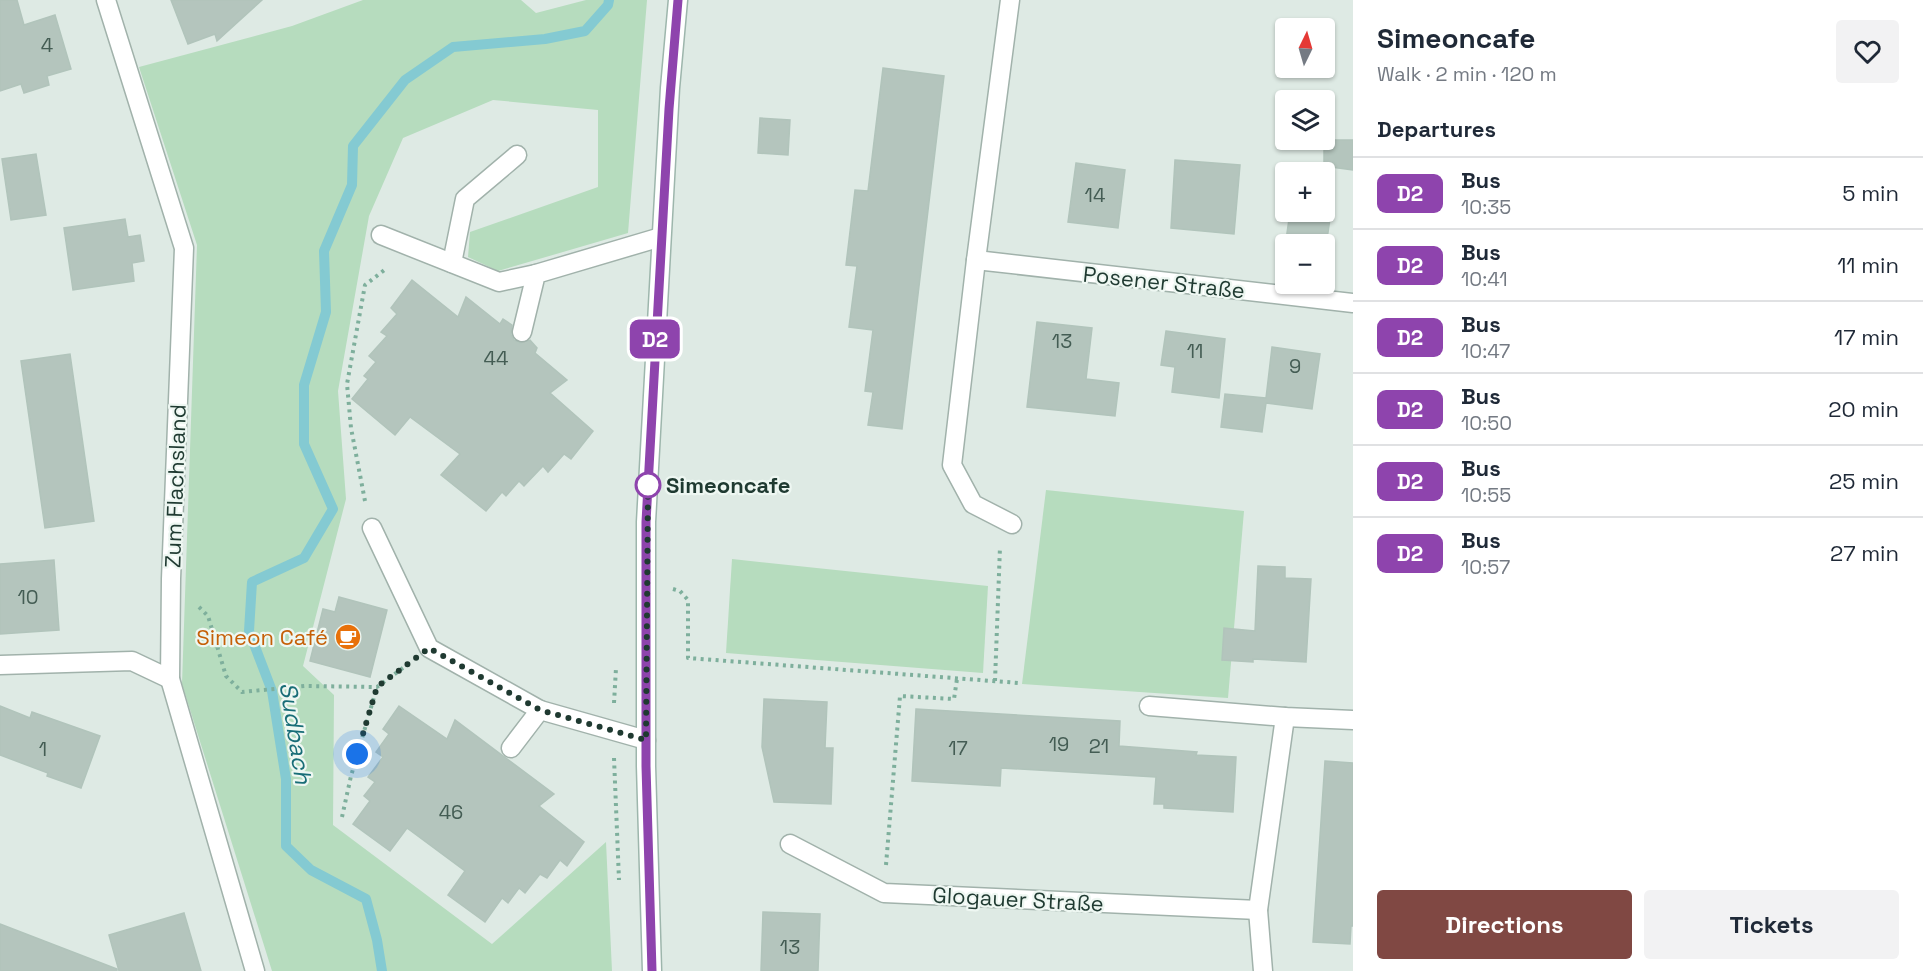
<!DOCTYPE html>
<html lang="en">
<head>
<meta charset="utf-8">
<style>
	:root { --surface:#fff; --page:#f2f2f3; --text:#1f2937; --muted:#747a83; --line:#e0e1e3; --accent:#804843 }
	body { margin:0; font-family:"Space Grotesk",sans-serif; background:var(--page); color:var(--text); height:100vh; display:flex; flex-direction:column; font-size:22px; white-space:nowrap }
	* { box-sizing:border-box; margin:0 }
	p { font-size:20px; color:var(--muted) }
	.icon { flex:none; width:33px; height:33px; fill:none; stroke:currentColor; stroke-width:2; stroke-linecap:round; stroke-linejoin:round }
	.map { position:relative; flex:1; overflow:hidden }
	.panel { display:flex; flex-direction:column; background:var(--surface); width:570px }
	.panel>* { flex:none }
	.badge { padding:0 12px; border-radius:9px; font-size:21px; line-height:39px }
	.needle { width:39px; rotate:5deg }
	.tools { position:absolute; left:1275px; top:18px; display:grid; gap:12px }
	.tools a { display:grid; place-items:center; width:60px; height:60px; border-radius:6px; background:var(--surface); box-shadow:0 2px 4px #0004; font-size:30px }
	.you { position:absolute; width:30px; height:30px; margin:-15px; border:4px solid #fff; border-radius:50%; background:#1a73e8; box-shadow:0 0 0 9px #1a73e833 }
	.map>.badge { position:absolute; translate:-50% -50%; box-shadow:0 0 0 3px #fff }
	h2 { padding:0 24px; font-size:22px; line-height:54px }
	.round { display:grid; place-items:center; flex:none; width:63px; height:63px; border-radius:6px; background:var(--page) }
	.summary { display:flex; align-items:center; justify-content:space-between; height:102px; padding:0 24px }
	h1 { font-size:28px; font-weight:600; line-height:45px }
	.cta { display:flex; gap:12px; margin-top:auto; padding:12px 24px }
	.cta a { flex:1; height:69px; border-radius:6px; background:var(--accent); color:#fff; font-size:24px; font-weight:600; line-height:69px; text-align:center }
	.cta a+a { background:var(--page); color:var(--text) }
	ul { padding:0; list-style:none }
	li { display:flex; align-items:center; gap:18px; height:72px; padding:0 24px; border-top:2px solid var(--line) }
	li div { flex:1 }
	li b { display:block; font-size:22px }
	li em { font-style:normal }
	li .badge { min-width:66px; font-weight:700; text-align:center }
	main { display:flex; flex:1; min-height:0 }
	.map>svg:first-child { display:block }
	.green { fill:#b6dcbe }
	.lines { fill:none; stroke-linecap:round; stroke-linejoin:round }
	.stream { stroke:#84cad2; stroke-width:10 }
	.building { fill:#b4c5bd; stroke:#b1c4bb; stroke-width:1.5 }
	.service-casing { stroke:#a1b2ab; stroke-width:21 }
	.minor-casing { stroke:#a1b2ab; stroke-width:21 }
	.secondary-casing { stroke:#9db6ac; stroke-width:21 }
	.path { stroke:#7eaf9c; stroke-width:4; stroke-dasharray:3 4.5; stroke-linecap:butt }
	.service { stroke:#fff; stroke-width:18 }
	.minor { stroke:#fff; stroke-width:18 }
	.secondary { stroke:#fff; stroke-width:18 }
	.line-casing { stroke:#fff; stroke-width:14 }
	.line { stroke:#8e44ad; stroke-width:9 }
	.walk { stroke:#1f3a31; stroke-width:6; stroke-dasharray:0 10.8 }
	.stop-dot { fill:#fff; stroke:#8e44ad; stroke-width:3 }
	.labels { text-anchor:middle; dominant-baseline:central; stroke-width:4.5; stroke-linejoin:round; paint-order:stroke }
	.number-label { font-size:20px; fill:#445d54 }
	.street-label { font-size:22px; fill:#1f3a31; stroke:#eef7f2 }
	.stop-label { font-size:22px; font-weight:bold; fill:#1f3a31; stroke:#eef7f2; text-anchor:start }
	.food-label { font-size:22px; fill:#c56008; stroke:#eef7f2; text-anchor:end }
	.water-label { font-size:24px; font-style:italic; fill:#186d77; stroke:#eef7f2 }
</style>
</head>
<body>
<main>
<div class="map">
<svg width="1353" height="971" viewBox="0 0 1353 971">
	<rect width="100%" height="100%" fill="#deeae4"/>
	<g class="green">
		<polygon points="363,0 521,0 536,13 586,0 647,0 628,233 498,271 468,257 470,232 598,187 598,110 493,100 403,138 369,216 338,391 346,499 303,666 334,695 333,825 492,944 606,842 612,971 272,971 182,684 197,245 139,67 292,26"/>
		<polygon points="1046,490 1244,511 1228,698 1022,684"/>
		<polygon points="732,559 988,586 983,673 726,653"/>
	</g>
	<g class="lines">
		<polyline class="stream" points="382,971 377,940 366,899 311,870 286,846 286,779 272,691 249,631 252,582 304,558 333,509 304,444 304,385 326,312 324,251 352,185 353,146 405,80 453,47 545,39 585,31 608,5 609,0"/>
	</g>
	<g class="building">
		<polygon points="0,0 17,0 24,25 55,15 71,69 47,76 49,85 24,93 21,84 0,91"/>
		<polygon points="171,0 262,0 217,41 215,34 188,44"/>
		<polygon points="883,68 944,76 902,429 868,425 873,392 865,391 873,330 849,327 857,266 846,265 855,190 868,191"/>
		<polygon points="760,118 790,120 788,155 758,153"/>
		<polygon points="1324,140 1353,140 1353,170 1324,166"/>
		<polygon points="36,154 46,215 11,220 2,159"/>
		<polygon points="1175,160 1240,165 1234,234 1171,228"/>
		<polygon points="1076,163 1125,170 1118,228 1068,222"/>
		<polygon points="1290,212 1331,212 1326,246 1286,240"/>
		<polygon points="125,219 128,237 140,235 144,261 132,263 134,281 73,290 64,228"/>
		<polygon points="412,280 458,317 466,297 500,324 503,319 512,325 511,335 514,340 520,343 530,340 537,348 535,353 567,380 550,393 593,431 571,459 564,454 548,472 543,466 524,486 519,481 506,496 502,492 486,511 441,475 460,454 410,417 395,435 352,399 368,379 364,376 376,362 369,356 387,336 381,332 397,314 391,308"/>
		<polygon points="1037,322 1092,328 1086,379 1119,383 1115,416 1027,407"/>
		<polygon points="1166,331 1225,339 1219,398 1172,392 1175,367 1161,365"/>
		<polygon points="1272,347 1320,354 1312,409 1266,403 1262,432 1221,427 1225,394 1266,398"/>
		<polygon points="70,354 94,521 45,528 21,361"/>
		<polygon points="54,560 59,630 0,634 0,564"/>
		<polygon points="1258,566 1285,567 1285,578 1311,579 1306,662 1253,659 1253,662 1222,660 1224,628 1255,631"/>
		<polygon points="339,597 387,610 370,677 310,661 323,609 335,612"/>
		<polygon points="764,699 827,702 825,748 833,748 831,804 774,802 762,747"/>
		<polygon points="0,706 30,718 32,712 100,736 81,788 47,776 48,773 0,755"/>
		<polygon points="399,706 447,739 455,720 554,794 539,806 584,842 567,866 560,860 547,878 540,874 525,893 519,888 508,903 502,898 485,922 448,895 465,871 407,828 390,851 353,824 370,801 364,796 375,782 368,777 383,757 376,752 389,734 383,729"/>
		<polygon points="916,709 1120,721 1119,746 1197,752 1196,755 1236,757 1233,812 1164,808 1164,804 1154,804 1156,777 1001,768 1000,786 912,781"/>
		<polygon points="1325,761 1353,763 1353,926 1351,926 1350,944 1313,942"/>
		<polygon points="763,912 820,914 818,971 761,971"/>
		<polygon points="184,913 201,971 119,971 109,935"/>
		<polygon points="0,924 117,969 117,971 0,971"/>
	</g>
	<g class="lines">
		<g class="service-casing">
			<g id="service">
				<polyline points="381,235 499,282 536,274"/>
				<polyline points="452,263 465,199 517,155"/>
				<polyline points="522,332 536,274 661,237"/>
				<polyline points="372,528 429,648 540,710"/>
				<polyline points="511,748 540,710 646,740"/>
			</g>
		</g>
		<g class="minor-casing">
			<g id="minor">
				<polyline points="106,0 184,248 171,579 170,679 255,971"/>
				<polyline points="1010,0 976,260 952,465 973,504 1012,524"/>
				<polyline points="976,260 1353,303"/>
				<polyline points="0,665 132,661 170,679"/>
				<polyline points="1149,706 1285,717 1353,720"/>
				<polyline points="790,844 884,893 1258,910"/>
				<polyline points="1263,971 1258,910 1285,717"/>
			</g>
		</g>
		<g class="secondary-casing">
			<polyline id="secondary" points="652,971 646,766 646,522 670,88 678,0"/>
		</g>
		<g class="path">
			<polyline points="365,501 351,428 347,384 365,285 387,268"/>
			<polyline points="673,589 680,591 688,600 688,658 1019,683"/>
			<polyline points="199,607 208,616 226,676 242,692 305,686 377,687 407,665"/>
			<polyline points="995,681 1000,547"/>
			<polyline points="614,703 616,668"/>
			<polyline points="614,758 619,880"/>
			<polyline points="342,817 351,776 377,687"/>
			<polyline points="886,865 900,696 954,699 957,679"/>
		</g>
		<use href="#service" class="service"/>
		<use href="#minor" class="minor"/>
		<use href="#secondary" class="secondary"/>
	</g>
	<g class="lines">
		<g class="line-casing">
			<polyline id="line" points="652,971 646,766 646,522 669,109 678,0"/>
		</g>
		<use href="#line" class="line"/>
		<polyline class="walk" points="357,754 377,687 429,648 540,710 646,740 648,482 648,485"/>
	</g>
	<defs>
		<g id="cafe-disc" transform="scale(1.35)"><circle r="9.5" fill="#e8710a" stroke="#eef7f2"/><path d="M-5.5-4.5H6V0H3Q3 3.5 0 3.5H-2.5Q-5.5 3.5-5.5 0ZM3-3.2v2h1.7v-2ZM-6 4.5H4V6H-6Z" fill="#fff"/></g>
	</defs>
	<g fill-rule="evenodd">
		<use href="#cafe-disc" x="348" y="637"/>
	</g>
	<circle class="stop-dot" cx="648" cy="485" r="12"/>
	<g class="labels">
		<g class="number-label">
			<text x="47" y="45">4</text>
			<text x="1095" y="195">14</text>
			<text x="1062" y="341">13</text>
			<text x="1195" y="351">11</text>
			<text x="496" y="358">44</text>
			<text x="1295" y="366">9</text>
			<text x="28" y="597">10</text>
			<text x="1059" y="744">19</text>
			<text x="1099" y="746">21</text>
			<text x="958" y="748">17</text>
			<text x="43" y="749">1</text>
			<text x="451" y="812">46</text>
			<text x="790" y="947">13</text>
		</g>
		<g class="street-label">
			<text transform="translate(1164 282) rotate(6)">Posener Straße</text>
			<text transform="translate(175 486) rotate(-88)">Zum Flachsland</text>
			<text transform="translate(1018 899) rotate(3)">Glogauer Straße</text>
		</g>
		<g class="stop-label">
			<text x="666" y="485">Simeoncafe</text>
		</g>
		<g class="food-label">
			<text x="328" y="637">Simeon Café</text>
		</g>
		<g class="water-label">
			<text transform="translate(296 733) rotate(81)">Sudbach</text>
		</g>
	</g>
</svg>
<div class="tools">
<a><svg class="needle" viewBox="-14 -14 28 28"><path d="M0-13l5 13h-10z" fill="#e53935"/><path d="M0 13l5-13h-10z" fill="#747a83"/></svg></a>
<a><svg class="icon" aria-label="layers" viewBox="0 0 24 24"><path d="M12 4l9 5-9 5-9-5zM3 14l9 5 9-5"/></svg></a>
<a>+</a>
<a>−</a>
</div>
<div class="you" style="left:357px;top:754px"></div>
<b class="badge" style="left:655px;top:339px;background:#8e44ad;color:#fff">D2</b>
</div>
<section class="panel">
<div class="summary"><div><h1>Simeoncafe</h1><p>Walk · 2 min · 120 m</p></div><a class="round"><svg class="icon" aria-label="heart" viewBox="0 0 24 24"><path d="M12 20l-8-8c-3-5 5-10 8-4 3-6 11-1 8 4z"/></svg></a></div>
<h2>Departures</h2>
<ul>
<li><span class="badge" style="background:#8e44ad;color:#fff">D2</span><div><b>Bus</b><p>10:35</p></div><em>5 min</em></li>
<li><span class="badge" style="background:#8e44ad;color:#fff">D2</span><div><b>Bus</b><p>10:41</p></div><em>11 min</em></li>
<li><span class="badge" style="background:#8e44ad;color:#fff">D2</span><div><b>Bus</b><p>10:47</p></div><em>17 min</em></li>
<li><span class="badge" style="background:#8e44ad;color:#fff">D2</span><div><b>Bus</b><p>10:50</p></div><em>20 min</em></li>
<li><span class="badge" style="background:#8e44ad;color:#fff">D2</span><div><b>Bus</b><p>10:55</p></div><em>25 min</em></li>
<li><span class="badge" style="background:#8e44ad;color:#fff">D2</span><div><b>Bus</b><p>10:57</p></div><em>27 min</em></li>
</ul>
<div class="cta"><a>Directions</a><a>Tickets</a></div>
</section>
</main>
</body>
</html>
